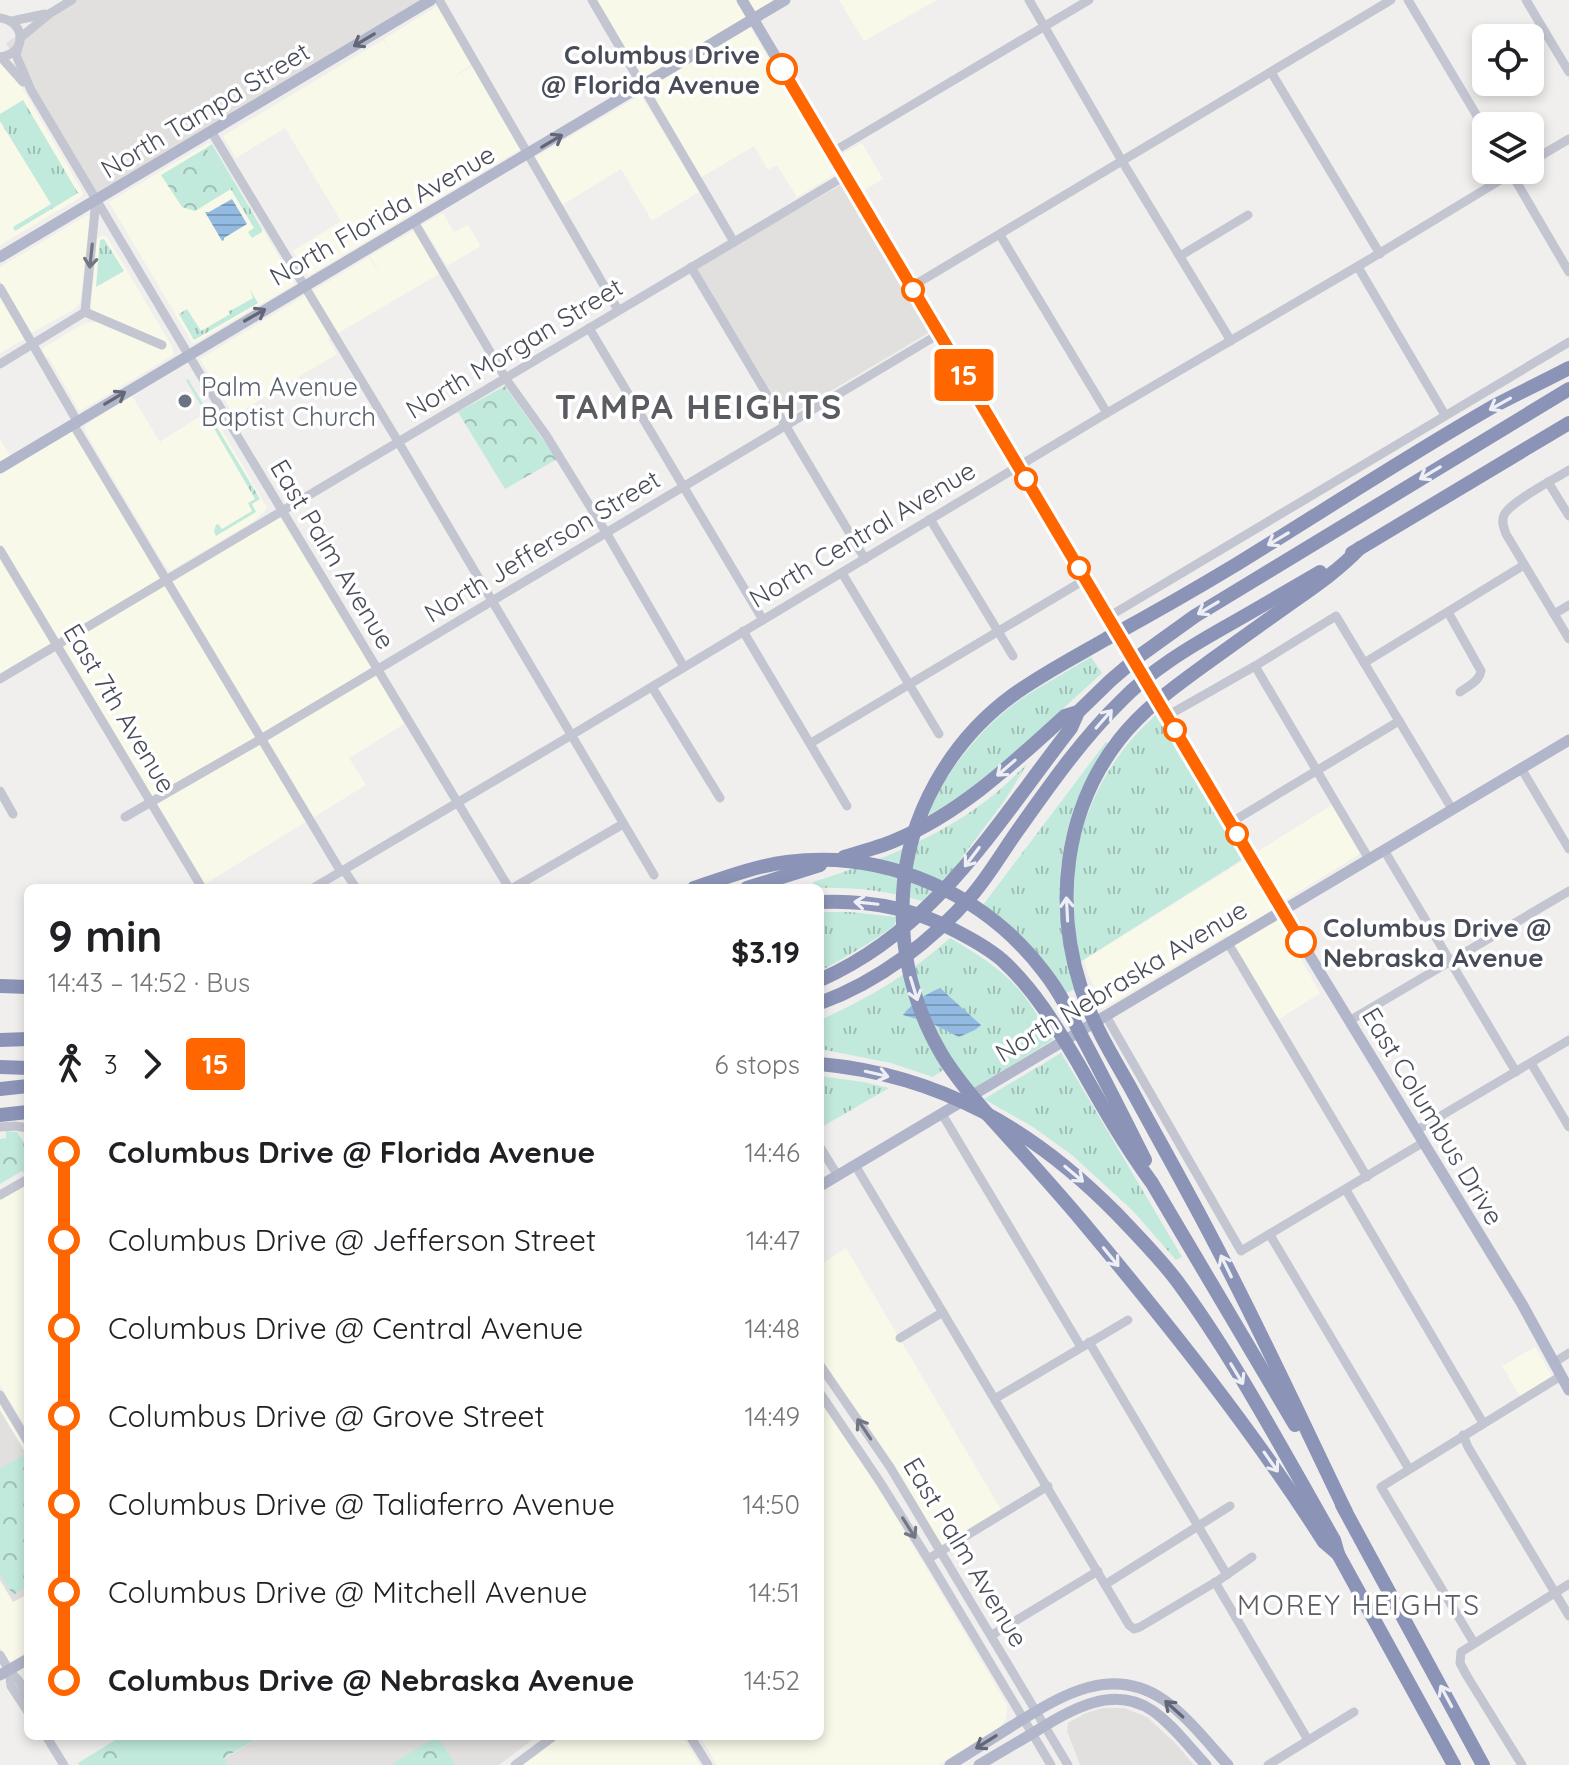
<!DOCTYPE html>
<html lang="en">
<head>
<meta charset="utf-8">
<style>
	:root { --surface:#fff; --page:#f2f2f2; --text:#202124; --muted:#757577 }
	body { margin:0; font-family:Quicksand,sans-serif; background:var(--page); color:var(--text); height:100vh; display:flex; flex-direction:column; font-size:30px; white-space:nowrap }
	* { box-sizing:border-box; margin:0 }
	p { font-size:26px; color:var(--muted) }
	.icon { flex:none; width:44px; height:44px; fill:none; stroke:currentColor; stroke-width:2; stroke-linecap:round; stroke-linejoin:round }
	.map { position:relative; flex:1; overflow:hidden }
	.sheet { position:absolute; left:24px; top:884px; width:800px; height:856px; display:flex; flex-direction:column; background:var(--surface); border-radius:12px; box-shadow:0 4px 12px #0003 }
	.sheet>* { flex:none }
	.badge { padding:0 16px; border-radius:6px; font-size:28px; line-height:52px }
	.fabs { position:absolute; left:1472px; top:24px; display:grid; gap:16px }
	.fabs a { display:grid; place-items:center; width:72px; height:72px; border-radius:12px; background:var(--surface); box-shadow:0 4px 12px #0003; font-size:40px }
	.map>.badge { position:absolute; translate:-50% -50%; box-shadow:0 0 0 4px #fff }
	.legs { display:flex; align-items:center; gap:12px; height:88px; padding:0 24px; font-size:26px }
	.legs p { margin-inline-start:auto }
	.summary { display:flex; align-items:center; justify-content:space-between; height:136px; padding:0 24px }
	h1 { font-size:44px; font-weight:700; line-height:60px }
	ul { padding:0 24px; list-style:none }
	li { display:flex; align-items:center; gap:28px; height:88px; font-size:30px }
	li i { display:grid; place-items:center; width:12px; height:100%; margin:0 10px; background:currentColor }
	li i::after { content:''; width:20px; height:20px; margin:-10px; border:6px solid; border-radius:50%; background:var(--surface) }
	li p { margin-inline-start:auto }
	li:first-child i { background:linear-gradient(#0000 50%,currentColor 0) }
	li:last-child i { background:linear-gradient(currentColor 50%,#0000 0) }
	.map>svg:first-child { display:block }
	.commercial { fill:#f9f9e9 }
	.education { fill:#e1e0df }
	.grass { fill:url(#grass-tufts) }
	.park { fill:url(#park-crowns) }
	.pitch { fill:#c1e9dc }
	.water { fill:url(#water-rules) }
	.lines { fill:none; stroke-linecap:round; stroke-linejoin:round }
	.minor { stroke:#c3c6d1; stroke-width:9 }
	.major { stroke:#b1b6ca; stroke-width:11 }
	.highway { stroke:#8b94b7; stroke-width:14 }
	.oneway { stroke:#626675 }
	.oneway2 { stroke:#737783 }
	.oneway3 { stroke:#eeeff4 }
	.line-1-casing { stroke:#fff; stroke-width:18 }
	.line-1 { stroke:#f60; stroke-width:12 }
	.stop-1-dot { fill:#fff; stroke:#f60; stroke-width:4 }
	.worship-dot { fill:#6b7280; stroke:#fff; stroke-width:3 }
	.labels { text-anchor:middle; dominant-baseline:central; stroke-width:7; stroke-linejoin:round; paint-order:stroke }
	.stop-label { font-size:26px; font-weight:bold; fill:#484c59; stroke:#fff; text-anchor:end }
	.street-label { font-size:26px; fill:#484c59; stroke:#fff }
	.worship-label { font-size:26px; fill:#5b616d; stroke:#fff; text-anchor:start }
	.neighbourhood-label { font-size:28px; letter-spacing:2px; fill:#5b5c62; stroke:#fff }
	.district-label { font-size:34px; font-weight:bold; letter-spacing:2px; fill:#5b5c62; stroke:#fff }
</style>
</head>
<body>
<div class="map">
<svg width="1569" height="1765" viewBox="0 0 1569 1765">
	<defs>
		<pattern id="grass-tufts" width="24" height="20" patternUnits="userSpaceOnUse" patternTransform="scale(2)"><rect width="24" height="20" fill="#c1e9dc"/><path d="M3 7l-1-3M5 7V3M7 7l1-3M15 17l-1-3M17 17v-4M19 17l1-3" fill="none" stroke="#9fbfb5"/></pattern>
		<pattern id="park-crowns" width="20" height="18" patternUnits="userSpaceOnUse" patternTransform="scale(2)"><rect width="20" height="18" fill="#c1e9dc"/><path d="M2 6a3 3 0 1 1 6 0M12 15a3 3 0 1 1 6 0" fill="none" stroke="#9fbfb5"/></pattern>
		<pattern id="water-rules" width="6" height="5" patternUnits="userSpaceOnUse" patternTransform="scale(2)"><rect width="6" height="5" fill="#93bbe1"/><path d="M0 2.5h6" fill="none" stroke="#7a9ab9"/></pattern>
	</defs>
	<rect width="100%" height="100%" fill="#f0efee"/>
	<g class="commercial">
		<polygon points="595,0 775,0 745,19 837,173 797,197 777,165 768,170 754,146 700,178"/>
		<polygon points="839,0 937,0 864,41"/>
		<polygon points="439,5 473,63 449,80 474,65 521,149 308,276 293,251 341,221 285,128 236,158 223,136 383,40 391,53 384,39"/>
		<polygon points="0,63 20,84 83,193 81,197 0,245"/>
		<polygon points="641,95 699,192 652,221 621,169 562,205 534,158"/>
		<polygon points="208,143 212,144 295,284 193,344 109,202"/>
		<polygon points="862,143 883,179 861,192 842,160 844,153"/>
		<polygon points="443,213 454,232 468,225 481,246 447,266 422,225"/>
		<polygon points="87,215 90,216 80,303 73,310 31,333 0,281 0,267"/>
		<polygon points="418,228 444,271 328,339 337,354 234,415 200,359 369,257 384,281 370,256"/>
		<polygon points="102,235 107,237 173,348 173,355 80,411 75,406 76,405 49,358 45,357 42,350 44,347 85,323 96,322 99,313 92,310 91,305 97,239"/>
		<polygon points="0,294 26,338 0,353"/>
		<polygon points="132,396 161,444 161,441 210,410 267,508 254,521 170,571 165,566 86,433 85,425"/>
		<polygon points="73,428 163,585 280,514 375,673 404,724 349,758 366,785 203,885 57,640 0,673 0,439 15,464"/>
		<polygon points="1332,805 1360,854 1272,908 1320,993 1278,1020 1227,935 1102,1009 1096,1000 1099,997 1089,976 1084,960"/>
		<polygon points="28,1182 28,1431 0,1385 0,1199"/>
		<polygon points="846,1248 1003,1513 942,1549 820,1362 820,1265"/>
		<polygon points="1535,1347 1552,1376 1520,1396 1502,1366"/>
		<polygon points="820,1401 882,1493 1007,1705 1006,1718 1001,1726 938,1765 717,1765 700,1736 820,1736"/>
		<polygon points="0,1405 28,1451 28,1652 9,1662 0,1647"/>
		<polygon points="560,1736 682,1736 700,1765 523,1765"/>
	</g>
	<g class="education">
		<polygon points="73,0 428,0 95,197 6,43"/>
		<polygon points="844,183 930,332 787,417 695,268"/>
		<polygon points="0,1410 28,1457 28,1594 13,1602 0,1580"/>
		<polygon points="1102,1708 1124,1708 1147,1717 1176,1744 1194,1765 1080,1765 1067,1731 1068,1723 1084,1714"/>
		<polygon points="262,1736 532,1736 532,1740 499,1765 228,1765 224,1759"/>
	</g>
	<g class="grass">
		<polygon points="23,100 78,193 15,231 13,227 51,204 0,121 0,114"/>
		<polygon points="212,144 262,229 262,232 252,238 248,232 254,228 206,148"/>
		<polygon points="104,239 124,271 96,287 100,240"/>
		<polygon points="250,290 258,303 194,340 179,314 187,309 201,331 230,314 228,311 232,310 253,298"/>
		<polygon points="188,379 260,499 252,504 256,512 216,536 214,531 216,525 218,524 222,529 252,511 248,503 255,499 186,380"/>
		<path d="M1091,657L1102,673C1047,722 991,781 927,816C946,771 981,727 1021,699C1044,684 1068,671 1091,657Z"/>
		<path d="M1159,712L1246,857L1080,962C1078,948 1075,934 1074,919C1066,840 1099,764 1159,712Z"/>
		<path d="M1106,742L1109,744C1098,762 1086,779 1078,798C1062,836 1057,881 1061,922C1064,944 1070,967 1075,989L1066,993C1040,955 1020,932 983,905Z"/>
		<path d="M1027,764L1005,800L954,868L922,901C884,890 853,887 814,888L813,882C877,862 944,836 996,793C1007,784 1017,773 1027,764Z"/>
		<path d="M820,912H851L896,917L895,925C871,943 846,957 820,971Z"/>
		<path d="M950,938C976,953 1002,969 1021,992C1033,1006 1042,1024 1053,1040L973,1089L953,1063L933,1077L891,1063L820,1049V1020C868,999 911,973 950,938Z"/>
		<polygon points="1061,1053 1078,1081 1182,1257 1176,1260 1133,1211 1072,1155 1033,1127 984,1099"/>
		<polygon points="820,1076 863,1082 889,1088 820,1128"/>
	</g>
	<g class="park">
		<polygon points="206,148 231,189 195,211 182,207 161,175"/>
		<polygon points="505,386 557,459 505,489 458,412"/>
		<polygon points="6,1131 17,1132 28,1149 28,1172 24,1173 22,1171 0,1184 0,1139 6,1138"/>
		<polygon points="25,1454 28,1459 28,1586 13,1595 0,1574 0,1469"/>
		<polygon points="122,1736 262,1736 224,1758 228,1765 79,1765 78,1763"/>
		<polygon points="437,1736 456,1765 391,1765"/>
	</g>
	<polygon class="pitch" points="166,1736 202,1736 217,1765 124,1765"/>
	<g class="water">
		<polygon points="232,199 247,224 224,238 224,240 222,241 205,212 209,212"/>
		<path d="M940,988L981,1025L975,1030L959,1037L931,1023L903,1015C913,1002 926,994 940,988Z"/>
	</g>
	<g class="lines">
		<g class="minor">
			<polyline points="439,0 618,310"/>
			<polyline points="592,0 734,242"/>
			<polyline points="1029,0 1122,161 1231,341"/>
			<polyline points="1408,0 1486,131"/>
			<polyline points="1526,0 1569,72"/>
			<path d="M0,18C27,22 27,54 0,57"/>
			<polyline points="12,21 45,14"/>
			<polyline points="20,38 49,14 72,0"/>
			<polyline points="19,44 16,55 31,90 188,354 509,888"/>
			<polyline points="1,57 23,82"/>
			<polyline points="1271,72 1380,254"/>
			<polyline points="211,131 399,443 654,875"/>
			<polyline points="831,153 1089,0"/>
			<polyline points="1530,162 1569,139"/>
			<polyline points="1510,171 1569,272"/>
			<polyline points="414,222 506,379 546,435 607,534 684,667"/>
			<polyline points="1000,235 1107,413"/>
			<polyline points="1180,256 1248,215"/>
			<polyline points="691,267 865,559"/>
			<polyline points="1358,267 1445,415"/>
			<polyline points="911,287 1391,0"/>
			<polyline points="0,288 77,421"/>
			<polyline points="85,312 96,200"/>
			<polyline points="85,312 162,345"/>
			<polyline points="589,328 763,620"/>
			<polyline points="0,364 85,312"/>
			<polyline points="73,424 341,872"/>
			<path d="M1569,470C1555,479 1511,501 1504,515C1501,522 1504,528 1506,534L1569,639"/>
			<polyline points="1548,482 1569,516"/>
			<polyline points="930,519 1013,656"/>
			<polyline points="0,550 202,888"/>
			<polyline points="842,573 939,734"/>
			<path d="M1448,612L1481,671C1479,682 1468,686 1460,692"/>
			<polyline points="1554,614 1569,605"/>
			<polyline points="1108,617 1569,342"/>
			<polyline points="743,631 847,806"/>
			<polyline points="1364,663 1524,565"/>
			<polyline points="1255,666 1369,859"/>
			<polyline points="0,679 845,176"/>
			<polyline points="652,687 720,798"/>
			<polyline points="1167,716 1255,666 1336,616 1452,809"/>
			<polyline points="811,743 1086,579"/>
			<polyline points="1521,768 1569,849"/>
			<polyline points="0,791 13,814"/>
			<polyline points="125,817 261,739 939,334"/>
			<polyline points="1230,823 1399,721"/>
			<polyline points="1384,850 1516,1072"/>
			<polyline points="344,870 356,888"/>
			<polyline points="313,888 570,736 1107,413 1365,262 1517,170"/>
			<polyline points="513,888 623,824"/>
			<polyline points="1228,943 1367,1177"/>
			<polyline points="1106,1016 1241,1251 1424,1142"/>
			<polyline points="1349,1021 1569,891"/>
			<polyline points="1531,1063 1569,1127"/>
			<polyline points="942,1114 1081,1347"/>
			<polyline points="0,1127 15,1126 28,1128"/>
			<polyline points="1417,1130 1569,1040"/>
			<polyline points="820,1147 838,1176"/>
			<polyline points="855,1165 1129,1625 1134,1629 1140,1627 1219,1580 1252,1557"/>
			<polyline points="1346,1190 1483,1423"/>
			<polyline points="0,1195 28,1179"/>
			<polyline points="1270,1235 1409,1469"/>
			<polyline points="900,1338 943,1312"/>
			<polyline points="1089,1342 1227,1575"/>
			<polyline points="1555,1362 1569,1353"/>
			<polyline points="820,1365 890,1467 1068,1765"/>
			<polyline points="820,1393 880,1482 928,1559 1051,1765"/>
			<polyline points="0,1395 28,1442"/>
			<polyline points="996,1398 1128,1320"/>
			<polyline points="1463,1435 1468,1447 1569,1616"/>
			<polyline points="928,1559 1048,1486"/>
			<polyline points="1215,1582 1308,1740"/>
			<polyline points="1106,1584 1230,1506"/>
			<polyline points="992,1635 1098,1571"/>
			<polyline points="1474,1643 1381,1487 1561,1376"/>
			<polyline points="0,1655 9,1670"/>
			<polyline points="28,1696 19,1681 9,1670 11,1686 28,1712"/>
			<polyline points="46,1736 64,1765"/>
			<polyline points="690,1736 708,1765"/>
			<polyline points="515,1765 554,1736"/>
			<polyline points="1268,1765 1354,1712"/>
			<polyline points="1522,1765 1467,1676 1460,1663 1461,1652 1569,1584"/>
		</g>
		<g class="major">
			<polyline points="742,0 1277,902 1522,1304 1569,1390"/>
			<polyline points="0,257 431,0"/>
			<path d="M0,468C261,310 524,158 785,0"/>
			<polyline points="820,1186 1569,740"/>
			<polyline points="0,1675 28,1659"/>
			<path d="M950,1765C971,1752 991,1739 1012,1726C1059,1697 1110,1663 1164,1700C1188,1717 1208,1743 1228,1765"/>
			<path d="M979,1765C997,1754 1015,1744 1033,1733C1069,1711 1112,1683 1153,1711C1173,1725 1189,1747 1206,1765"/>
		</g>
		<g class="highway">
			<polyline points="1352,553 1569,423"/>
			<path d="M844,857C861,852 880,847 896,840C962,812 1013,763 1065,716L1078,712"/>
			<path d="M694,888C724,878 755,866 787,862C886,849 985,894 1044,972C1059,991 1070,1013 1081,1035C1103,1076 1124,1118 1145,1160"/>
			<polyline points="747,888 820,865"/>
			<path d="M820,902C866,900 909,907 950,928C968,937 987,947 1002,960C1034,989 1056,1026 1078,1063C1101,1104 1124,1145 1152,1183L1295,1425"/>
			<path d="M820,980C936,929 996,824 1071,728L1078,712L1111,680L1138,657L1195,616L1569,389"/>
			<polyline points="0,986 28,987"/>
			<path d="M820,1003C878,982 932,941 973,894C990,874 1003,851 1018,830C1050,785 1082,739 1121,701C1151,670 1188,648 1225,627C1257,609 1289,590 1320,572"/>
			<polyline points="0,1040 28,1039"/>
			<path d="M820,1064C940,1075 1033,1129 1116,1213C1137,1235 1159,1257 1177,1281C1236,1361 1284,1453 1334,1540L1338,1554L1454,1765"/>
			<polyline points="0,1067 28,1068"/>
			<polyline points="0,1089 28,1086"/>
			<polyline points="0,1115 28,1112"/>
			<polyline points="1342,1505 1483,1765"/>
			<path d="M1346,1512C1302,1421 1260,1329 1213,1240C1186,1188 1157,1137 1129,1085C1111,1054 1092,1022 1081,988C1054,904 1064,811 1119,740C1144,708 1177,685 1210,661C1238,641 1266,621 1294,601C1317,585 1340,569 1360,548"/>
			<path d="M1338,1554L1324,1542C1252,1429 1168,1324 1082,1221C1055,1189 1027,1158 999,1127C978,1104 958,1081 942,1055C913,1006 900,950 903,894C907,816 950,741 1013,695C1042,674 1075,657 1106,639C1150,615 1194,590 1237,564C1323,511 1407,456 1494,406C1519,393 1544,381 1569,368"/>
		</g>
	</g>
	<defs><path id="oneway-shaft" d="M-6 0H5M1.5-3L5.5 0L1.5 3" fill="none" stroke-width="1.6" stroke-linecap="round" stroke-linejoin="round" transform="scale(2)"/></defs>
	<g class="oneway">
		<use href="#oneway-shaft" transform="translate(364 40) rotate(149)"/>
		<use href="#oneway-shaft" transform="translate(552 141) rotate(-31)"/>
		<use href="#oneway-shaft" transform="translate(255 315) rotate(-30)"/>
		<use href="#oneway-shaft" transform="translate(115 398) rotate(-31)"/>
		<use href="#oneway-shaft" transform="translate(1174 1709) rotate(-138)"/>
		<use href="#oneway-shaft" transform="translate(986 1742) rotate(148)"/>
	</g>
	<g class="oneway2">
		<use href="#oneway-shaft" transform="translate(91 256) rotate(96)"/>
		<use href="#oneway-shaft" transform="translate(864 1429) rotate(-124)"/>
		<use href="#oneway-shaft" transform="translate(909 1528) rotate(58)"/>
	</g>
	<g class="oneway3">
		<use href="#oneway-shaft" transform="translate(1500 404) rotate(151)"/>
		<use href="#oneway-shaft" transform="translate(1430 473) rotate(149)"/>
		<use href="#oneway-shaft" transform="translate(1278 539) rotate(149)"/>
		<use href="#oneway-shaft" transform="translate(1208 608) rotate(149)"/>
		<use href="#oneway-shaft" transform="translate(1104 719) rotate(-49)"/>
		<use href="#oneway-shaft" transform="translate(1006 768) rotate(139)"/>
		<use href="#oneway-shaft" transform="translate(972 857) rotate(127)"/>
		<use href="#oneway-shaft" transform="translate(866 903) rotate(-174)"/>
		<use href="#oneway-shaft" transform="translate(1067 909) rotate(-93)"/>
		<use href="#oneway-shaft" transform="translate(914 989) rotate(73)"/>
		<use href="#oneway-shaft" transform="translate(877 1074) rotate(13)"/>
		<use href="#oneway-shaft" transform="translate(1074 1174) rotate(40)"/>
		<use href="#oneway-shaft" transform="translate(1111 1257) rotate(51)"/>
		<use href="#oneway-shaft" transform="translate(1226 1266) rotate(-116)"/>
		<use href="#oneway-shaft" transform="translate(1237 1374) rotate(59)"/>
		<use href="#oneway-shaft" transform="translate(1271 1462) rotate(55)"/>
		<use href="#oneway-shaft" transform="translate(1446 1696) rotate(-118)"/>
	</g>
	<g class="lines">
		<g class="line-1-casing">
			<polyline id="line-1" points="782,69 1301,942"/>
		</g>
		<use href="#line-1" class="line-1"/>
	</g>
	<g class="stop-1-dot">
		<circle cx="782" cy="69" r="14"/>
		<circle cx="913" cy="290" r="10"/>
		<circle cx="1026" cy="479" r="10"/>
		<circle cx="1079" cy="568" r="10"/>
		<circle cx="1175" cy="730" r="10"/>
		<circle cx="1237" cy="834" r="10"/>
		<circle cx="1301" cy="942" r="14"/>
	</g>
	<circle class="worship-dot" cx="185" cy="401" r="8"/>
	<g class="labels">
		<g class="stop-label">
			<text x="760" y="54">Columbus Drive<tspan x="760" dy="30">@ Florida Avenue</tspan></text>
			<text x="1323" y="927" text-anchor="start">Columbus Drive @<tspan x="1323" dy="30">Nebraska Avenue</tspan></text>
		</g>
		<g class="street-label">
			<text transform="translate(205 110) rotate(-31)">North Tampa Street</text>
			<text transform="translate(382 215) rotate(-30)">North Florida Avenue</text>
			<text transform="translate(514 348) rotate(-31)">North Morgan Street</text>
			<text transform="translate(862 534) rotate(-31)">North Central Avenue</text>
			<text transform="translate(542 546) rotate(-31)">North Jefferson Street</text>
			<text transform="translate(333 554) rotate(59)">East Palm Avenue</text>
			<text transform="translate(120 708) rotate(59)">East 7th Avenue</text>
			<text transform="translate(1121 981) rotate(-31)">North Nebraska Avenue</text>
			<text transform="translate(1433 1116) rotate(59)">East Columbus Drive</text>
			<text transform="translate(966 1552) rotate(59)">East Palm Avenue</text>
		</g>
		<g class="worship-label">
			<text x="201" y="386">Palm Avenue<tspan x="201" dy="30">Baptist Church</tspan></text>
		</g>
		<g class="neighbourhood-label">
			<text x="1359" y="1604">MOREY HEIGHTS</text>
		</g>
		<g class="district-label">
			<text x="699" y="406">TAMPA HEIGHTS</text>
		</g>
	</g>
</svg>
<div class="fabs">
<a><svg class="icon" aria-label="locate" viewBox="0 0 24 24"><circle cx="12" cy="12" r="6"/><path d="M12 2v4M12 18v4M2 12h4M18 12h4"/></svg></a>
<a><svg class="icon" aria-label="layers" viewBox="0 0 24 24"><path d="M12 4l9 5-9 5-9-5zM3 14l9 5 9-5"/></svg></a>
</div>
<b class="badge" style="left:964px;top:375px;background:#f60;color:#fff">15</b>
<section class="sheet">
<div class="summary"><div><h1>9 min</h1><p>14:43 – 14:52 · Bus</p></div><b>$3.19</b></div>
<div class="legs"><svg class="icon" aria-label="walk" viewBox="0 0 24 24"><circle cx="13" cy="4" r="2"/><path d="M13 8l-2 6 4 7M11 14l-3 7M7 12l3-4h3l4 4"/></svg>3<svg class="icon" aria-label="forward" viewBox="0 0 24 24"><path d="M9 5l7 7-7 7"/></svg><b class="badge" style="background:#f60;color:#fff">15</b><p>6 stops</p></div>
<ul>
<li><i style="color:#f60"></i><b>Columbus Drive @ Florida Avenue</b><p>14:46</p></li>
<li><i style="color:#f60"></i><span>Columbus Drive @ Jefferson Street</span><p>14:47</p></li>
<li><i style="color:#f60"></i><span>Columbus Drive @ Central Avenue</span><p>14:48</p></li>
<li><i style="color:#f60"></i><span>Columbus Drive @ Grove Street</span><p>14:49</p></li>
<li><i style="color:#f60"></i><span>Columbus Drive @ Taliaferro Avenue</span><p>14:50</p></li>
<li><i style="color:#f60"></i><span>Columbus Drive @ Mitchell Avenue</span><p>14:51</p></li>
<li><i style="color:#f60"></i><b>Columbus Drive @ Nebraska Avenue</b><p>14:52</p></li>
</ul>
</section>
</div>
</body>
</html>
